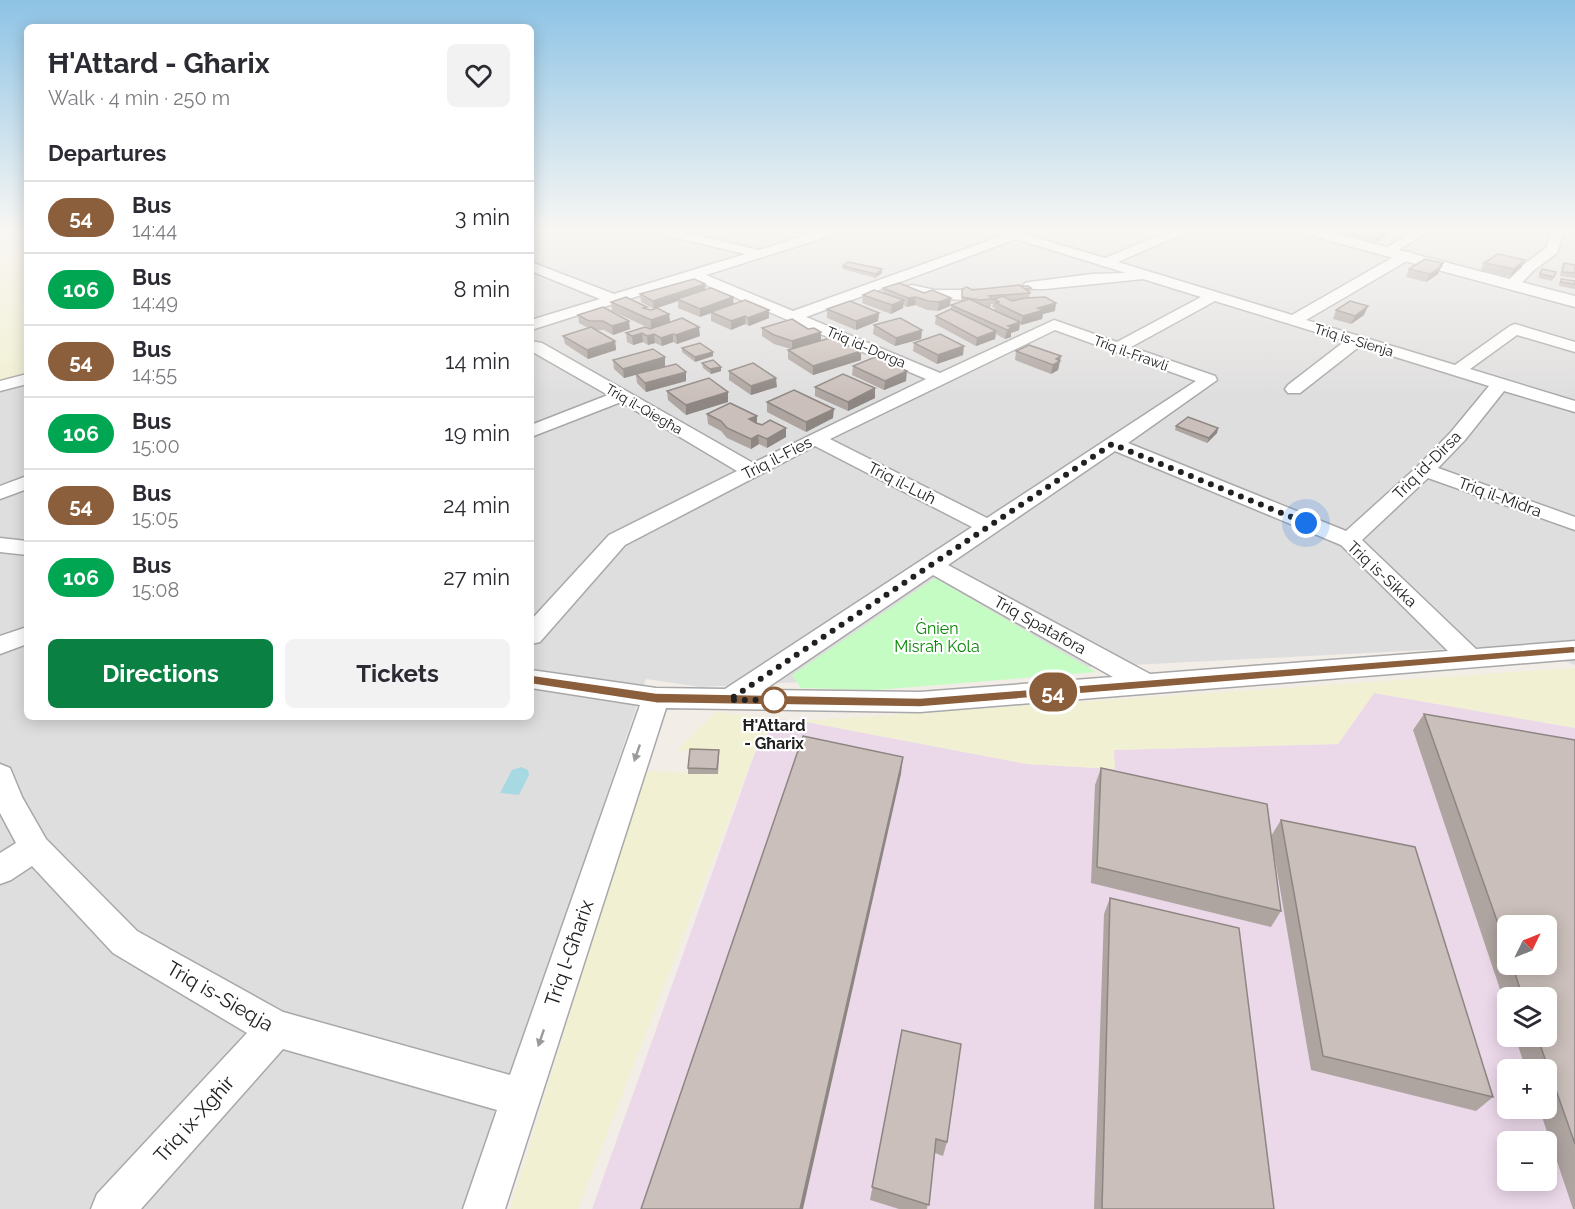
<!DOCTYPE html>
<html lang="en">
<head>
<meta charset="utf-8">
<style>
	:root { --surface:#fff; --page:#f2f2f3; --text:#2b2b33; --muted:#7c7c81; --line:#e1e1e2; --accent:#0b8043 }
	body { margin:0; font-family:Raleway,sans-serif; background:var(--page); color:var(--text); height:100vh; display:flex; flex-direction:column; font-size:22px; white-space:nowrap }
	* { box-sizing:border-box; margin:0 }
	p { font-size:20px; color:var(--muted) }
	.icon { flex:none; width:33px; height:33px; fill:none; stroke:currentColor; stroke-width:2; stroke-linecap:round; stroke-linejoin:round }
	.map { position:relative; flex:1; overflow:hidden }
	.details { position:absolute; left:24px; top:24px; width:510px; height:696px; display:flex; flex-direction:column; background:var(--surface); border-radius:9px; box-shadow:0 3px 15px #0003 }
	.details>* { flex:none }
	.badge { padding:0 12px; border-radius:20px; font-size:21px; line-height:39px }
	.needle { width:39px; rotate:47deg }
	.tools { position:absolute; left:1497px; top:915px; display:grid; gap:12px }
	.tools a { display:grid; place-items:center; width:60px; height:60px; border-radius:9px; background:var(--surface); box-shadow:0 3px 15px #0003; font-size:30px }
	.you { position:absolute; width:30px; height:30px; margin:-15px; border:4px solid #fff; border-radius:50%; background:#1a73e8; box-shadow:0 0 0 9px #1a73e833 }
	.map>.badge { position:absolute; translate:-50% -50%; box-shadow:0 0 0 3px #fff }
	h2 { padding:0 24px; font-size:22px; line-height:54px }
	.round { display:grid; place-items:center; flex:none; width:63px; height:63px; border-radius:9px; background:var(--page) }
	.summary { display:flex; align-items:center; justify-content:space-between; height:102px; padding:0 24px }
	h1 { font-size:28px; font-weight:700; line-height:45px }
	.primary-button { display:flex; gap:12px; margin-top:auto; padding:12px 24px }
	.primary-button a { flex:1; height:69px; border-radius:9px; background:var(--accent); color:#fff; font-size:24px; font-weight:700; line-height:69px; text-align:center }
	.primary-button a+a { background:var(--page); color:var(--text) }
	ul { padding:0; list-style:none }
	li { display:flex; align-items:center; gap:18px; height:72px; padding:0 24px; border-top:2px solid var(--line) }
	li div { flex:1 }
	li b { display:block; font-size:22px }
	li em { font-style:normal }
	li .badge { min-width:66px; font-weight:700; text-align:center }
	.map>svg:first-child { display:block }
	.residential { fill:#dfdede }
	.industrial { fill:#ebd9e9; fill-rule:evenodd }
	.farmland { fill:#f1f0d2 }
	.park { fill:#c4fcc4 }
	.water { fill:#a6d9e1 }
	.lines { fill:none; stroke-linecap:round; stroke-linejoin:round }
	.minor-casing { stroke:#a8a8a8; stroke-width:3 }
	.tertiary-casing { stroke:#a8a8a8; stroke-width:3 }
	.minor { fill:#fff; fill-rule:evenodd }
	.tertiary { fill:#fff; fill-rule:evenodd }
	.wall { fill:#aea4a0; fill-rule:evenodd }
	.shaded-wall { fill:#8d8682 }
	.building { fill:#cabfba; stroke:#8d8682; stroke-width:1.5 }
	.oneway { fill:#9b9b9b }
	.line { fill:#8b5e3c; stroke:#fff; stroke-width:1.5 }
	.walk { stroke:#212121; stroke-width:6; stroke-dasharray:0 10.8 }
	.stop-dot { fill:#fff; stroke:#8b5e3c; stroke-width:3 }
	.labels { text-anchor:middle; dominant-baseline:central; stroke-width:4.5; stroke-linejoin:round; paint-order:stroke }
	.far-street-label { font-size:14px; fill:#212121; stroke:#fff }
	.street-label { font-size:16px; fill:#212121; stroke:#fff }
	.park-label { font-size:16px; fill:#078806; stroke:#fff }
	.stop-label { font-size:16px; font-weight:bold; fill:#212121; stroke:#fff }
	.near-street-label { font-size:20px; fill:#212121; stroke:#fff }
</style>
</head>
<body>
<div class="map">
<svg width="1575" height="1209" viewBox="0 0 1575 1209">
	<rect width="100%" height="100%" fill="#f2ede7"/>
	<polygon class="residential" points="531,229 1575,229 1575,665 1524,645 701,687 646,679 466,1209 0,1209 0,392 27,385 27,717 531,717"/>
	<path class="industrial" d="M1374,693L1575,728V1209H592L762,733L778,719L801,721L1027,764L1115,769L1113,750L1338,744ZM1508,926H1546V964H1508ZM1508,998H1546V1036H1508ZM1508,1070H1546V1108H1508ZM1508,1142H1546V1180H1508Z"/>
	<g class="farmland">
		<polygon points="0,229 27,229 27,374 0,381"/>
		<polygon points="1575,668 1575,728 1374,693 1338,744 1114,750 1115,769 1027,764 801,721"/>
		<polygon points="716,712 778,719 754,754 578,1209 510,1209 641,781 649,771 718,774 719,755 677,750"/>
	</g>
	<polygon class="park" points="935,578 1096,672 876,690 801,688 792,675"/>
	<polygon class="water" points="521,767 528,770 529,775 519,795 500,793 512,770"/>
	<g class="lines">
		<g class="minor-casing">
			<g id="minor">
				<path d="M650,229H670L759,250L827,229H844L842,232L706,275L793,311L1004,235L992,232L990,229H1007L1105,258L1174,229H1189L1187,232L1118,262L1292,315L1402,252H1412L1414,255L1412,258L1306,320L1455,365L1510,326L1515,324L1575,342V352L1517,335L1470,369L1575,401V412L1504,391L1465,440L1438,468L1575,517V530L1428,478L1362,540L1476,649L1575,641V659L920,712L666,708L505,1209H463L497,1110L283,1049L141,1209H91L97,1194L247,1033L113,953L32,866L11,880L0,884V853L16,843L0,813V764L10,768L22,797L46,839L137,931L283,1012L510,1075L640,705L531,688V670L656,688L725,689L972,527L815,446L625,545L540,642L531,644V620L609,535L737,471L621,402L531,437V425L608,395L531,351V341L542,343L753,463L926,379L692,279L531,330V320L600,299L531,271V262L614,294L745,254L652,232ZM1016,239L1126,273L1092,274L1030,282L1025,283L1023,286L1025,289H1045L1143,279L1201,297L1117,342L1054,320L940,373L806,317ZM1215,301L1345,341L1288,385L1285,389L1288,393H1300L1360,346L1489,386L1451,432L1418,466L1346,531L1128,443L1217,380L1215,376L1131,347ZM1055,330L1196,381L987,518L830,439ZM1115,451L1341,545L1448,651L1150,674L948,565ZM933,575L1113,677L920,692L764,690Z"/>
				<polygon points="1417,229 1429,229 1429,231 1394,253 1389,254 1383,250"/>
				<polygon points="1553,229 1565,229 1557,253 1533,271 1517,288 1507,288 1505,285 1507,282 1523,265 1546,248"/>
				<path d="M912,285L935,290H981L988,294C977,306 923,296 907,292L905,289L907,286Z"/>
				<polygon points="27,374 27,384 0,391 0,381"/>
				<polygon points="27,476 27,489 0,499 0,486"/>
				<polygon points="0,538 27,541 27,555 0,552"/>
				<polygon points="27,627 27,644 0,654 0,636"/>
			</g>
		</g>
		<g class="tertiary-casing">
			<polygon id="tertiary" points="1294,229 1318,229 1575,296 1575,307 1297,232"/>
		</g>
		<use href="#minor" class="minor"/>
		<use href="#tertiary" class="tertiary"/>
	</g>
	<g class="wall">
		<polygon points="1324,228 1394,228 1393,231 1376,242 1325,230"/>
		<polygon points="1525,260 1521,268 1510,277 1480,271 1484,263"/>
		<polygon points="1443,263 1438,274 1426,282 1406,277 1409,269"/>
		<polygon points="1564,263 1575,265 1575,278 1560,276 1562,267"/>
		<polygon points="843,266 882,269 882,273 875,278 843,269"/>
		<polygon points="1542,269 1556,272 1552,281 1538,278"/>
		<polygon points="1561,279 1575,281 1575,289 1559,286 1559,283"/>
		<polygon points="899,283 950,306 938,311 927,310 915,305 907,307 903,305 903,308 891,314 862,303 863,295 883,293 883,288"/>
		<path d="M1021,286L1031,288L1029,298L1055,311L1043,314L1042,319L1021,325L1020,324L1019,330L1011,333V337L1005,339L996,334L995,339L976,346L935,324L936,316L951,309V305L961,302L962,289L972,290ZM991,304H993L992,307L995,308L994,310L987,307H991Z"/>
		<polygon points="705,290 734,304 769,318 749,326 745,324 731,330 711,321 711,313 700,317 678,308 678,301 654,309 641,302 640,294"/>
		<polygon points="611,302 647,307 647,309 669,314 670,322 700,336 677,344 673,342 662,346 655,343 648,345 643,342 633,345 627,342 626,333 651,329 612,311"/>
		<polygon points="603,307 630,329 613,335 604,330 595,330 615,341 616,350 588,359 565,344 563,336 588,328 579,323 578,315"/>
		<polygon points="827,309 879,313 878,321 856,330 827,318"/>
		<polygon points="1336,310 1364,315 1351,324 1333,319"/>
		<polygon points="874,325 922,330 921,339 895,346 873,334"/>
		<polygon points="762,328 808,329 821,332 821,341 861,360 813,375 788,359 788,350 791,349 774,344 762,336"/>
		<polygon points="914,343 963,355 937,364 913,351"/>
		<polygon points="682,348 713,356 695,362 682,352"/>
		<polygon points="1016,351 1061,356 1058,370 1051,374 1015,360"/>
		<polygon points="665,357 665,366 686,372 686,381 646,392 637,383 636,375 624,378 614,369 613,360"/>
		<polygon points="702,363 721,367 721,371 711,374 703,368"/>
		<polygon points="853,366 906,381 884,390 852,375"/>
		<polygon points="729,371 777,387 751,395 729,380"/>
		<polygon points="815,387 875,398 848,411 815,396"/>
		<polygon points="667,391 728,392 728,402 686,415 668,400"/>
		<polygon points="767,402 833,418 806,432 767,412"/>
		<polygon points="707,414 757,416 757,423 786,428 786,437 767,448 759,444 751,449 727,438 721,431 708,424"/>
		<polygon points="1176,426 1218,428 1217,433 1207,443 1175,430"/>
		<path d="M1424,714L1575,740V1209H1573L1539,1108H1546V1070H1526L1515,1036H1546V998H1508V1013L1413,730ZM1508,926L1546,964H1508Z"/>
		<polygon points="719,755 718,774 688,774 688,768"/>
		<polygon points="1101,768 1281,911 1271,927 1091,883 1095,785"/>
		<polygon points="1281,820 1493,1097 1476,1111 1311,1070 1271,836"/>
		<polygon points="1110,898 1274,1209 1094,1209 1104,914"/>
		<polygon points="902,1030 947,1142 943,1156 935,1153 927,1209 899,1209 870,1200"/>
	</g>
	<g class="shaded-wall">
		<polygon points="1389,228 1394,228 1393,231 1376,242 1379,234"/>
		<polygon points="1525,260 1521,268 1510,277 1514,269"/>
		<polygon points="1443,263 1438,274 1426,282 1430,274"/>
		<polygon points="882,269 882,273 875,278 876,274"/>
		<polygon points="705,284 706,292 677,299 678,301 654,309 653,301"/>
		<polygon points="733,297 734,305 711,312 711,313 700,317 700,309"/>
		<polygon points="916,297 915,305 907,307 908,298"/>
		<polygon points="951,298 950,306 938,311 939,302"/>
		<polygon points="904,300 903,308 891,314 892,305"/>
		<polygon points="1056,303 1055,311 1043,314 1042,319 1021,325 1023,316 1038,308"/>
		<polygon points="1368,306 1364,315 1351,324 1355,316"/>
		<polygon points="769,310 769,318 749,326 748,318"/>
		<polygon points="879,313 878,321 856,330 856,321"/>
		<polygon points="669,314 670,322 651,329 651,320"/>
		<polygon points="745,316 745,324 731,330 731,321"/>
		<polygon points="629,321 630,329 613,335 612,326"/>
		<polygon points="1020,322 1019,330 1011,333 1011,337 1005,339 1008,326"/>
		<polygon points="699,327 700,336 677,344 676,335"/>
		<polygon points="922,330 921,339 895,346 896,338"/>
		<polygon points="996,331 995,339 976,346 977,338"/>
		<polygon points="821,332 821,341 792,349 792,341"/>
		<polygon points="642,333 643,342 633,345 632,336"/>
		<polygon points="654,334 655,343 648,345 647,336"/>
		<polygon points="673,334 673,342 662,346 661,338"/>
		<polygon points="615,341 616,350 588,359 587,350"/>
		<polygon points="964,346 963,355 937,364 938,355"/>
		<polygon points="861,351 861,360 813,375 813,366"/>
		<polygon points="713,352 713,356 695,362 695,357"/>
		<polygon points="1061,356 1058,370 1051,374 1053,365 1056,359"/>
		<polygon points="665,357 665,366 624,378 623,369"/>
		<polygon points="721,367 721,371 711,374 710,369"/>
		<polygon points="907,371 906,381 884,390 885,381"/>
		<polygon points="686,372 686,381 646,392 645,383"/>
		<polygon points="776,378 777,387 751,395 751,386"/>
		<polygon points="875,388 875,398 848,411 848,402"/>
		<polygon points="728,392 728,402 686,415 686,405"/>
		<polygon points="834,409 833,418 806,432 806,422"/>
		<polygon points="757,416 757,425 749,419"/>
		<polygon points="786,428 786,437 767,448 767,439"/>
		<polygon points="1218,428 1217,433 1207,443 1209,438"/>
		<polygon points="758,435 759,444 751,449 751,439"/>
		<polygon points="903,757 901,774 803,1209 800,1209"/>
	</g>
	<g class="building">
		<polygon points="1353,228 1389,228 1379,234"/>
		<polygon points="1498,254 1525,260 1514,269 1484,263"/>
		<polygon points="1425,259 1443,263 1440,265 1442,266 1430,274 1409,269"/>
		<polygon points="848,262 882,269 876,274 843,266"/>
		<polygon points="1564,263 1575,265 1575,273 1562,272"/>
		<polygon points="1542,269 1556,272 1554,277 1540,274"/>
		<polygon points="694,279 705,284 653,301 640,294"/>
		<polygon points="1561,279 1575,281 1575,284 1561,282"/>
		<polygon points="899,283 924,293 932,290 951,298 939,302 928,301 916,297 908,298 883,288"/>
		<polygon points="1020,285 1030,293 989,296 992,299 979,300 962,297 962,289 967,287 972,290"/>
		<polygon points="1021,286 1028,286 1031,288 1025,289"/>
		<polygon points="711,288 733,297 700,309 677,299"/>
		<polygon points="874,290 904,300 892,305 863,295"/>
		<polygon points="1003,296 1012,301 1025,298 1045,297 1056,303 1038,308 1044,310 1023,316 996,303 999,302 994,299"/>
		<polygon points="626,297 647,307 642,308 651,310 657,308 669,314 651,320 611,302"/>
		<polygon points="969,299 1020,322 1008,326 1012,328 1007,330 951,305"/>
		<polygon points="745,300 769,310 748,318 745,316 731,321 711,312"/>
		<polygon points="850,301 879,313 856,321 827,309"/>
		<polygon points="1350,301 1368,306 1355,316 1336,310"/>
		<polygon points="603,307 629,321 612,326 603,321 589,321 578,315"/>
		<polygon points="951,309 996,331 977,338 936,316"/>
		<polygon points="682,318 699,327 676,335 673,334 661,338 654,334 647,336 642,333 632,336 626,333 645,327 650,329"/>
		<polygon points="900,318 922,330 896,338 874,325"/>
		<polygon points="792,319 808,329 814,328 821,332 792,341 774,335 762,328"/>
		<polygon points="591,327 615,341 587,350 563,336"/>
		<polygon points="940,334 964,346 938,355 914,343"/>
		<polygon points="830,338 861,351 813,366 788,350"/>
		<polygon points="700,343 713,352 695,357 682,348"/>
		<polygon points="1029,345 1061,356 1056,359 1060,361 1053,365 1016,351"/>
		<polygon points="653,349 665,357 623,369 613,360"/>
		<polygon points="875,357 907,371 885,381 853,366"/>
		<polygon points="713,360 721,367 710,369 702,363"/>
		<polygon points="753,363 776,378 751,386 729,371"/>
		<polygon points="676,364 686,372 645,383 636,374"/>
		<polygon points="843,374 875,388 848,402 815,387"/>
		<polygon points="709,378 728,392 686,405 667,391"/>
		<polygon points="794,390 834,409 806,422 767,402"/>
		<polygon points="730,403 757,416 749,419 756,423 762,425 770,420 786,428 767,439 758,435 751,439 727,428 721,421 707,414"/>
		<polygon points="1188,417 1218,428 1209,438 1176,426"/>
		<polygon points="1424,714 1575,740 1575,1144 1537,1036 1546,1036 1546,998 1523,998 1512,964 1546,964 1546,926 1508,926 1508,952"/>
		<polygon points="803,736 903,757 800,1209 641,1209"/>
		<polygon points="690,749 719,750 717,769 688,768"/>
		<polygon points="1101,768 1267,804 1281,911 1097,867"/>
		<polygon points="1281,820 1415,847 1493,1097 1323,1056"/>
		<polygon points="1110,898 1239,928 1274,1209 1102,1209"/>
		<polygon points="902,1030 961,1044 947,1142 936,1139 929,1205 872,1187"/>
	</g>
	<defs><path id="oneway-solid" d="M-6-.8H1V-3.2L6.5 0L1 3.2V.8H-6Z" transform="scale(1.5)"/></defs>
	<g class="oneway">
		<use href="#oneway-solid" transform="translate(637 753) rotate(109)"/>
		<use href="#oneway-solid" transform="translate(541 1038) rotate(109)"/>
	</g>
	<linearGradient id="sky" x2="0" y2="1"><stop stop-color="#8dc3e5"/><stop offset="0.58" stop-color="#f9f7f4"/><stop offset="1" stop-color="#f9f7f4" stop-opacity="0"/></linearGradient>
	<rect width="1575" height="398" fill="url(#sky)"/>
	<polygon class="line" points="1575,646 1575,653 920,707 656,703 531,684 525,679 531,675 656,693 920,698"/>
	<g class="lines">
		<polyline class="walk" points="774,700 781,700 729,700 1112,444 1306,523"/>
	</g>
	<circle class="stop-dot" cx="774" cy="700" r="12"/>
	<g class="labels">
		<g class="far-street-label">
			<text transform="translate(1354 340) rotate(17)">Triq is-Sienja</text>
			<text transform="translate(866 347) rotate(23)">Triq id-Dorga</text>
			<text transform="translate(1131 353) rotate(20)">Triq il-Frawli</text>
			<text transform="translate(644 409) rotate(30)">Triq il-Qiegħa</text>
		</g>
		<g class="street-label">
			<text transform="translate(777 458) rotate(-27)">Triq il-Fies</text>
			<text transform="translate(1427 465) rotate(-45)">Triq id-Dirsa</text>
			<text transform="translate(902 483) rotate(27)">Triq il-Luħ</text>
			<text transform="translate(1500 497) rotate(20)">Triq il-Midra</text>
			<text transform="translate(1382 574) rotate(43)">Triq is-Sikka</text>
			<text transform="translate(1040 625) rotate(29)">Triq Spatafora</text>
		</g>
		<g class="park-label">
			<text x="937" y="628">Ġnien<tspan x="937" dy="18">Misraħ Kola</tspan></text>
		</g>
		<g class="stop-label">
			<text x="774" y="725">Ħ'Attard<tspan x="774" dy="18">- Għarix</tspan></text>
		</g>
		<g class="near-street-label">
			<text transform="translate(569 953) rotate(-71)">Triq l-Għarix</text>
			<text transform="translate(220 996) rotate(30)">Triq is-Sieqja</text>
			<text transform="translate(194 1119) rotate(-48)">Triq ix-Xgħir</text>
		</g>
	</g>
</svg>
<div class="tools">
<a><svg class="needle" viewBox="-14 -14 28 28"><path d="M0-13l5 13h-10z" fill="#e53935"/><path d="M0 13l5-13h-10z" fill="#7c7c81"/></svg></a>
<a><svg class="icon" aria-label="layers" viewBox="0 0 24 24"><path d="M12 4l9 5-9 5-9-5zM3 14l9 5 9-5"/></svg></a>
<a>+</a>
<a>−</a>
</div>
<div class="you" style="left:1306px;top:523px"></div>
<b class="badge" style="left:1053px;top:692px;background:#8b5e3c;color:#fff">54</b>
<section class="details">
<div class="summary"><div><h1>Ħ'Attard - Għarix</h1><p>Walk · 4 min · 250 m</p></div><a class="round"><svg class="icon" aria-label="heart" viewBox="0 0 24 24"><path d="M12 20l-8-8c-3-5 5-10 8-4 3-6 11-1 8 4z"/></svg></a></div>
<h2>Departures</h2>
<ul>
<li><span class="badge" style="background:#8b5e3c;color:#fff">54</span><div><b>Bus</b><p>14:44</p></div><em>3 min</em></li>
<li><span class="badge" style="background:#00a651;color:#fff">106</span><div><b>Bus</b><p>14:49</p></div><em>8 min</em></li>
<li><span class="badge" style="background:#8b5e3c;color:#fff">54</span><div><b>Bus</b><p>14:55</p></div><em>14 min</em></li>
<li><span class="badge" style="background:#00a651;color:#fff">106</span><div><b>Bus</b><p>15:00</p></div><em>19 min</em></li>
<li><span class="badge" style="background:#8b5e3c;color:#fff">54</span><div><b>Bus</b><p>15:05</p></div><em>24 min</em></li>
<li><span class="badge" style="background:#00a651;color:#fff">106</span><div><b>Bus</b><p>15:08</p></div><em>27 min</em></li>
</ul>
<div class="primary-button"><a>Directions</a><a>Tickets</a></div>
</section>
</div>
</body>
</html>
